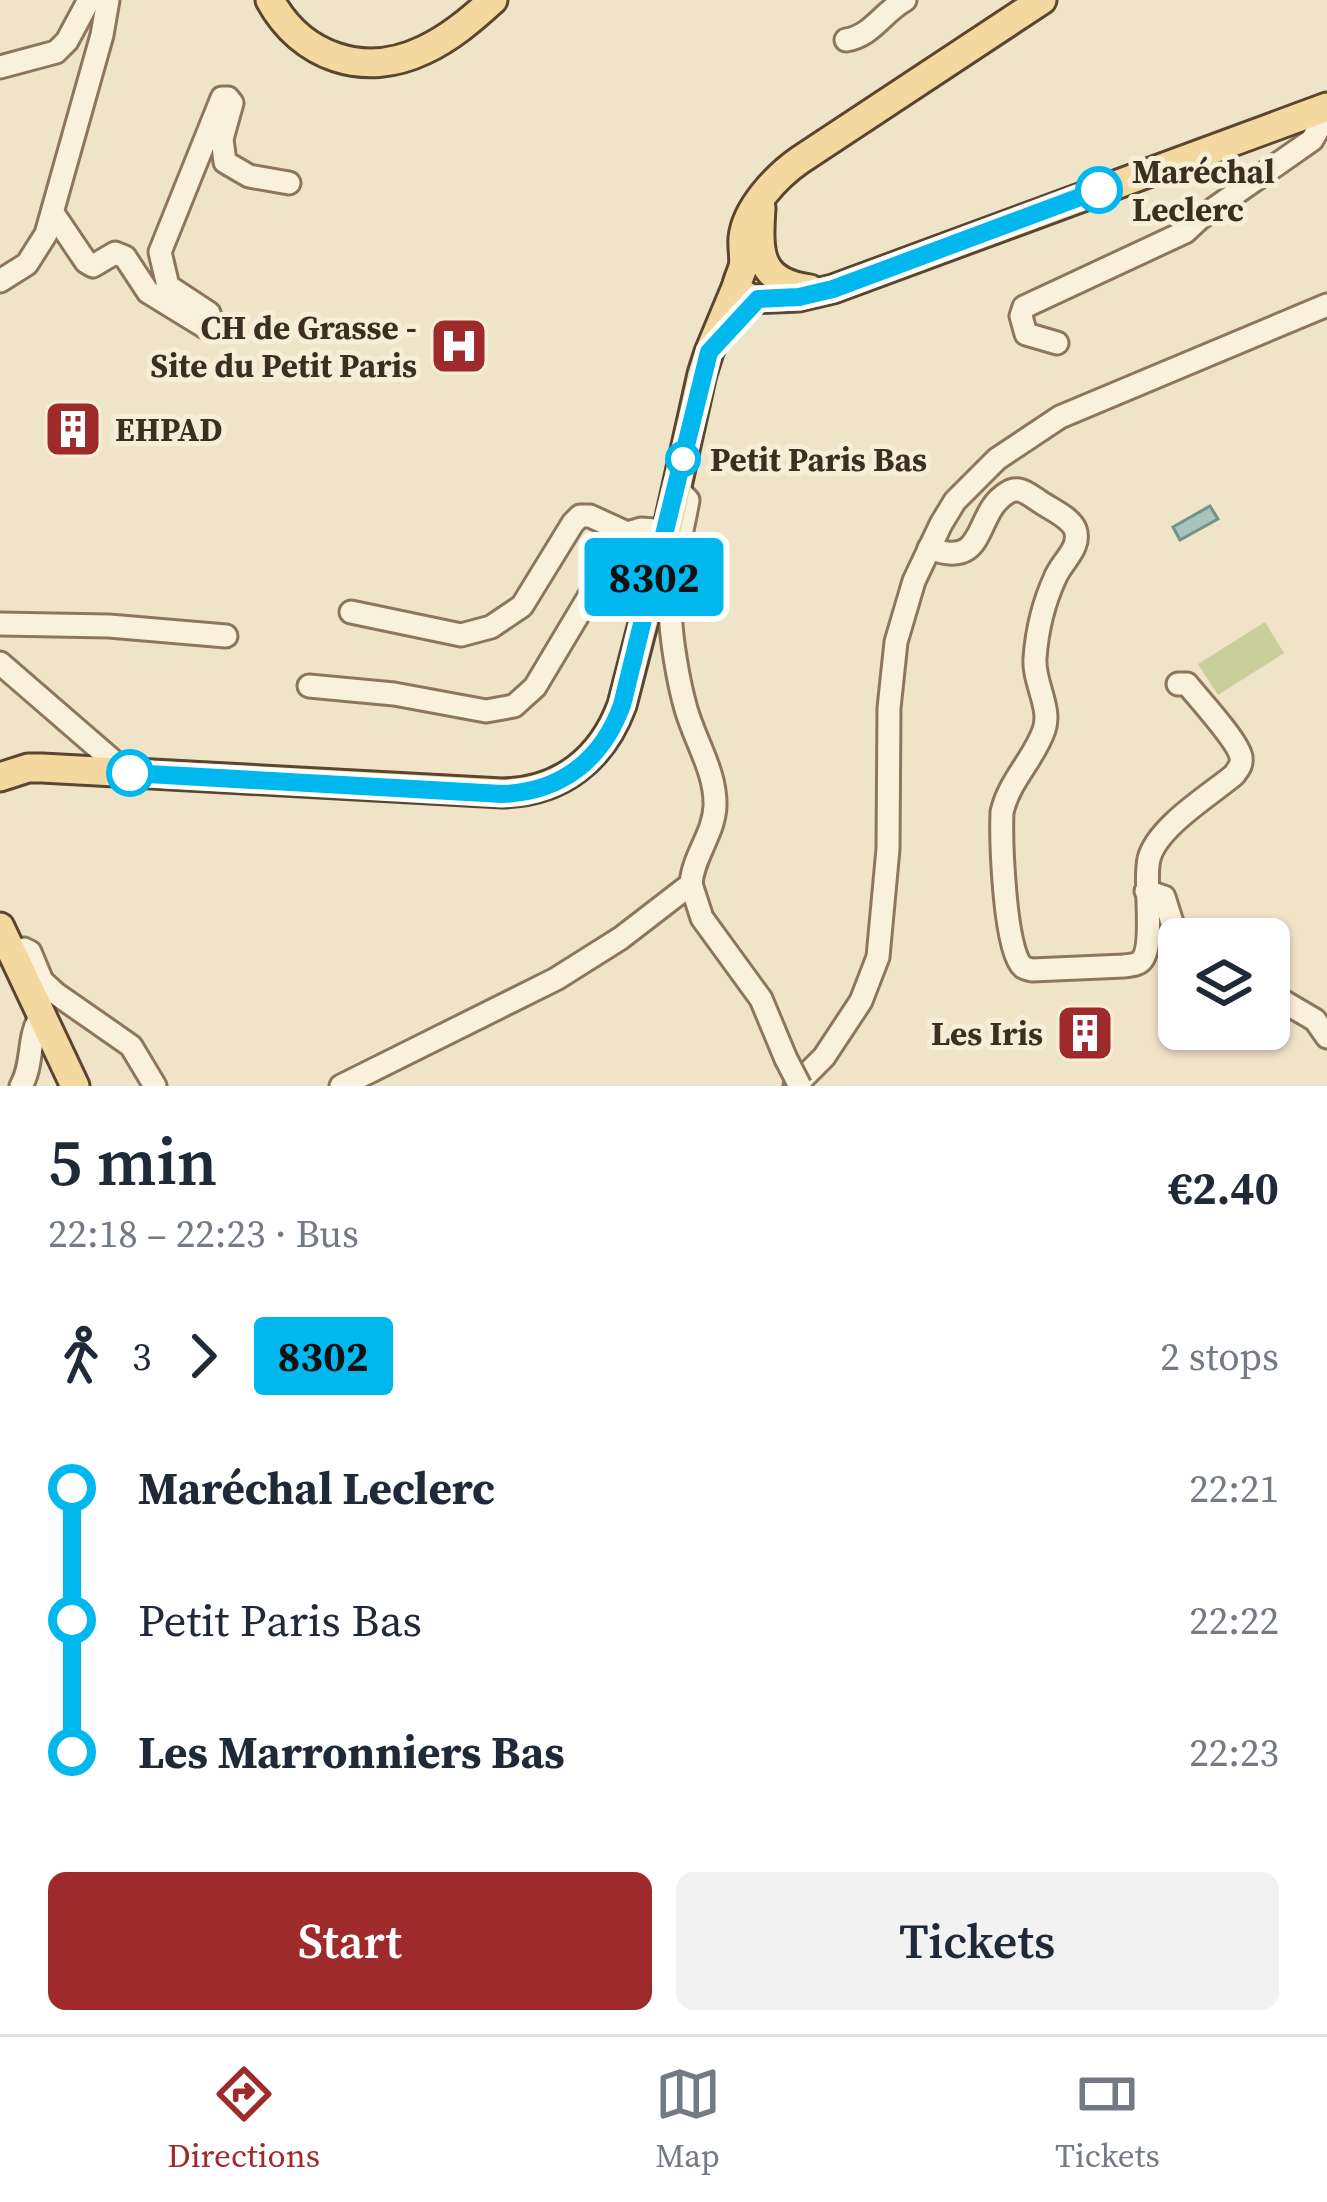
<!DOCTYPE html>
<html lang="en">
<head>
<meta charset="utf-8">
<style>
	:root { --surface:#fff; --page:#f2f2f3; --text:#1f2937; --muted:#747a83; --line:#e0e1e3; --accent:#9e2a2b }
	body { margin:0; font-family:"Source Serif 4",serif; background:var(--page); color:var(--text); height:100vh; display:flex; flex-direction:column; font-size:45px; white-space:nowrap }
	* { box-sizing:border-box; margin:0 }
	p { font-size:39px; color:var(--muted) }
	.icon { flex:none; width:66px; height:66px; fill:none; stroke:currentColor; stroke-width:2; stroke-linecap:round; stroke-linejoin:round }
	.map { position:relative; height:1086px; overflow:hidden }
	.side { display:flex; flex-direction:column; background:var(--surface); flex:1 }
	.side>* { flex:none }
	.badge { padding:0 24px; border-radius:9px; font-size:42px; line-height:78px }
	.tools { position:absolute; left:1158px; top:918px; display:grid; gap:24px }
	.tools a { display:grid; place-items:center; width:132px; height:132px; border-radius:18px; background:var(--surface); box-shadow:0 3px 9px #0004; font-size:60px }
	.map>.badge { position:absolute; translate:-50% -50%; box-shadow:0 0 0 6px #fff }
	.legs { display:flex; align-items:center; gap:18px; height:132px; padding:0 48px; font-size:39px }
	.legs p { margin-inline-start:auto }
	.headline { display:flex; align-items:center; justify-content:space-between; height:204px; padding:0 48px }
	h1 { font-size:66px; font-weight:600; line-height:90px }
	.primary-button { display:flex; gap:24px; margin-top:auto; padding:24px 48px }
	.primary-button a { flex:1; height:138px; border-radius:18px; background:var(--accent); color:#fff; font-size:48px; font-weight:600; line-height:138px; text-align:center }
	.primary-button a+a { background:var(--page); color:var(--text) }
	ul { padding:0 48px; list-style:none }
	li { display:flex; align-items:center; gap:42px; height:132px; font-size:45px }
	li i { display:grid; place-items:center; width:18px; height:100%; margin:0 15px; background:currentColor }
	li i::after { content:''; width:30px; height:30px; margin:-15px; border:9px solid; border-radius:50%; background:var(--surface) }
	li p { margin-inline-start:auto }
	li:first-child i { background:linear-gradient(#0000 50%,currentColor 0) }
	li:last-child i { background:linear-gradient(currentColor 50%,#0000 0) }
	.menu { display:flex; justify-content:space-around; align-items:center; height:168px; border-top:3px solid var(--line); background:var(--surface); font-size:33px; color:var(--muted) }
	.menu a { display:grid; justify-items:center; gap:6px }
	.menu .selected { color:var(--accent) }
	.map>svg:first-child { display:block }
	.green { fill:#c9cf9b }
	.water { fill:#a9c4bc; stroke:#6f938a; stroke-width:3 }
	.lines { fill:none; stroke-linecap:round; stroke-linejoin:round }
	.minor-casing { stroke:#8d765c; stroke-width:27 }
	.major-casing { stroke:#5b4430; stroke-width:33 }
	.minor { stroke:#faf1dc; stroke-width:21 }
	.major { stroke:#f3d9a0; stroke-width:27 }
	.minor-bridge-casing { stroke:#8d765c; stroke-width:27; stroke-linecap:butt }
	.minor-bridge { stroke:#faf1dc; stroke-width:21 }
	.line-1-casing { stroke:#fff; stroke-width:27 }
	.line-1 { stroke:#00b7ee; stroke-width:18 }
	.stop-1-dot { fill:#fff; stroke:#00b7ee; stroke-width:6 }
	.labels { text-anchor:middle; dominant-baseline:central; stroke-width:10; stroke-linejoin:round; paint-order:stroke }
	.stop-label { font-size:33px; font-weight:bold; fill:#3d2e20; stroke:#f7eed8; text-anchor:start }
	.poi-label { font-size:33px; font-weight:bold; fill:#3d2e20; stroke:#f7eed8; text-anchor:end }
</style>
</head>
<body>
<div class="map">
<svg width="1327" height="1086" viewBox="0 0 1327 1086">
	<rect width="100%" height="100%" fill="#f0e4c8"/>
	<polygon class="green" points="1265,622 1284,653 1218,695 1198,664"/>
	<polygon class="water" points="1210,506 1218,519 1180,540 1173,527"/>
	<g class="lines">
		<g class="minor-casing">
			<g id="minor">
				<path d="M846,40C872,36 883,12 905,0"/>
				<polyline points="0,67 56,52 67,41 89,0"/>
				<polyline points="53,213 86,262 93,266 115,253 125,257 148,292 205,327 211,322 209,313 168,286 160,252 222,98 228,98 232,103 222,139 225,162 249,176 289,183"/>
				<polyline points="0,281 27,264 46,234 102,35 108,0"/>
				<polyline points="1057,343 1026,334 1021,316 1024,307 1185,232 1199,219 1312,140 1320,126 1316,111"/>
				<path d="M929,548C988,571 973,513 1007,493C1019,485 1028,494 1039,501C1050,509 1070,517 1075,529C1082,548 1061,562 1055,578C1044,602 1037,631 1035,658C1033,682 1052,708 1044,730C1034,759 1009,781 1002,812C1001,838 1004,952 1023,967C1026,969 1029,969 1032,970L1124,966C1131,965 1137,965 1141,961C1156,946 1143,882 1149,859C1156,828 1210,795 1234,775C1239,768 1242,765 1241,757C1238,741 1199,699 1187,684H1178"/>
				<polyline points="351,612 461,635 491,627 522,606 573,523 580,516 590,516 627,533"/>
				<polyline points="0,624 109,626 226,636"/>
				<polyline points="0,663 112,760 121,772"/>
				<polyline points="309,686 394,694 486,711 514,706 535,687 627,533 641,529 667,531"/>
				<polyline points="691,884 702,918 761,999 786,1059"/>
				<polyline points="1146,891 1164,897 1179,945"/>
				<polyline points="13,954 24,949 30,952 42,981 55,993 131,1046 155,1086"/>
				<polyline points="1269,993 1315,1020 1327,1037"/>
				<path d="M21,1086C34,1064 27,1036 41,1016"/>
				<path d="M341,1086L556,979L621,938L691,884C693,856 714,834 715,806C716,772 695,741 686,709C678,681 671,639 670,609C670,573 682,536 688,500L676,487"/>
				<polyline points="795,1086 824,1057 861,1001 878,957 888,849 889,708 896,642 914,581 941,524 955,501 997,459 1060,417 1327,305"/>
			</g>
		</g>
		<g class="major-casing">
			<g id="major">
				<path d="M270,0C301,57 364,79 424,50C450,38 472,19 493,0"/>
				<path d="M761,208C758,254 758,282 810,289"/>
				<polyline points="737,285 740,292 751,299 799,297 833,289 1327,107"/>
				<path d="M0,777L28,768H42L502,793C561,792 602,759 622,705L667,531L702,374L709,352L737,285C738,279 741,274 743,267C745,259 742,247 743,238C746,208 777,176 800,160L1042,0"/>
				<polyline points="0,927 75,1086"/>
			</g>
		</g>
		<use href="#minor" class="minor"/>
		<use href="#major" class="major"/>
		<g class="minor-bridge-casing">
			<polyline id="minor-bridge" points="786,1059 800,1086"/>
		</g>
		<use href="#minor-bridge" class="minor-bridge"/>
	</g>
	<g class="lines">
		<g class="line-1-casing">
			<path id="line-1" d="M130,773L502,794C561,792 602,760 622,705L709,352L758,299L799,297L833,289L1099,190"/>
		</g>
		<use href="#line-1" class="line-1"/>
	</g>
	<defs>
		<g id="hospital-square" transform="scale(3)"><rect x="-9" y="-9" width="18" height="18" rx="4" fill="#9e2a2b" stroke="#f7eed8"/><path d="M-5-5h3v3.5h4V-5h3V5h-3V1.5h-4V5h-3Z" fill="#fff"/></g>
		<g id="building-square" transform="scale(3)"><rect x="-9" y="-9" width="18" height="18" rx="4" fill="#9e2a2b" stroke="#f7eed8"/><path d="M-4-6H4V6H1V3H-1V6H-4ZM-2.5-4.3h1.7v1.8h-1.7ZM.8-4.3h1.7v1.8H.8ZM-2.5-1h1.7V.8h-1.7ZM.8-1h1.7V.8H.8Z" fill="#fff"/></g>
	</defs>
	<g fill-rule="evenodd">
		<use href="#hospital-square" x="459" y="346"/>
		<use href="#building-square" x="73" y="429"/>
		<use href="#building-square" x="1085" y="1033"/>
	</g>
	<g class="stop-1-dot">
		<circle cx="1099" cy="190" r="21"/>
		<circle cx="683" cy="459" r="15"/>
		<circle cx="130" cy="773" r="21"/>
	</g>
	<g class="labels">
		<g class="stop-label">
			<text x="1132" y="171">Maréchal<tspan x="1132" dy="38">Leclerc</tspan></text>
			<text x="710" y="459">Petit Paris Bas</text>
		</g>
		<g class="poi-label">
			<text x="417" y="327">CH de Grasse -<tspan x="417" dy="38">Site du Petit Paris</tspan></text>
			<text x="115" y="429" text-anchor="start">EHPAD</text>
			<text x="1043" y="1033">Les Iris</text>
		</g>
	</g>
</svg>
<div class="tools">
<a><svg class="icon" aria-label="layers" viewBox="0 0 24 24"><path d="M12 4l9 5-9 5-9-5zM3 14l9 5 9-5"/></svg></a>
</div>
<b class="badge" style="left:654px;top:577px;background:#00b7ee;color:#111">8302</b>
</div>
<section class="side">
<div class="headline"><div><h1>5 min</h1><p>22:18 – 22:23 · Bus</p></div><b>€2.40</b></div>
<div class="legs"><svg class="icon" aria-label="walk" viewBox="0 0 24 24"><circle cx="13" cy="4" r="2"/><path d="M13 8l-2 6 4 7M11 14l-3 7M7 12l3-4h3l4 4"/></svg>3<svg class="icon" aria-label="forward" viewBox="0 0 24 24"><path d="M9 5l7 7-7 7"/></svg><b class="badge" style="background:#00b7ee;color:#111">8302</b><p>2 stops</p></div>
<ul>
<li><i style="color:#00b7ee"></i><b>Maréchal Leclerc</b><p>22:21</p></li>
<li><i style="color:#00b7ee"></i><span>Petit Paris Bas</span><p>22:22</p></li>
<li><i style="color:#00b7ee"></i><b>Les Marronniers Bas</b><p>22:23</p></li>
</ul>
<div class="primary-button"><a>Start</a><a>Tickets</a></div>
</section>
<nav class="menu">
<a class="selected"><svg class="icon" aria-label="directions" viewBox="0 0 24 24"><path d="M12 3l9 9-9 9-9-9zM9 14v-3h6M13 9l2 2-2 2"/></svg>Directions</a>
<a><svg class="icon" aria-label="map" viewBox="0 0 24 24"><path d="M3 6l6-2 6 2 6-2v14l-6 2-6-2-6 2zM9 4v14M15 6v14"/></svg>Map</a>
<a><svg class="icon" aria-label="tickets" viewBox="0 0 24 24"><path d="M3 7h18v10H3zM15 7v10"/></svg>Tickets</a>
</nav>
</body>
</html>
